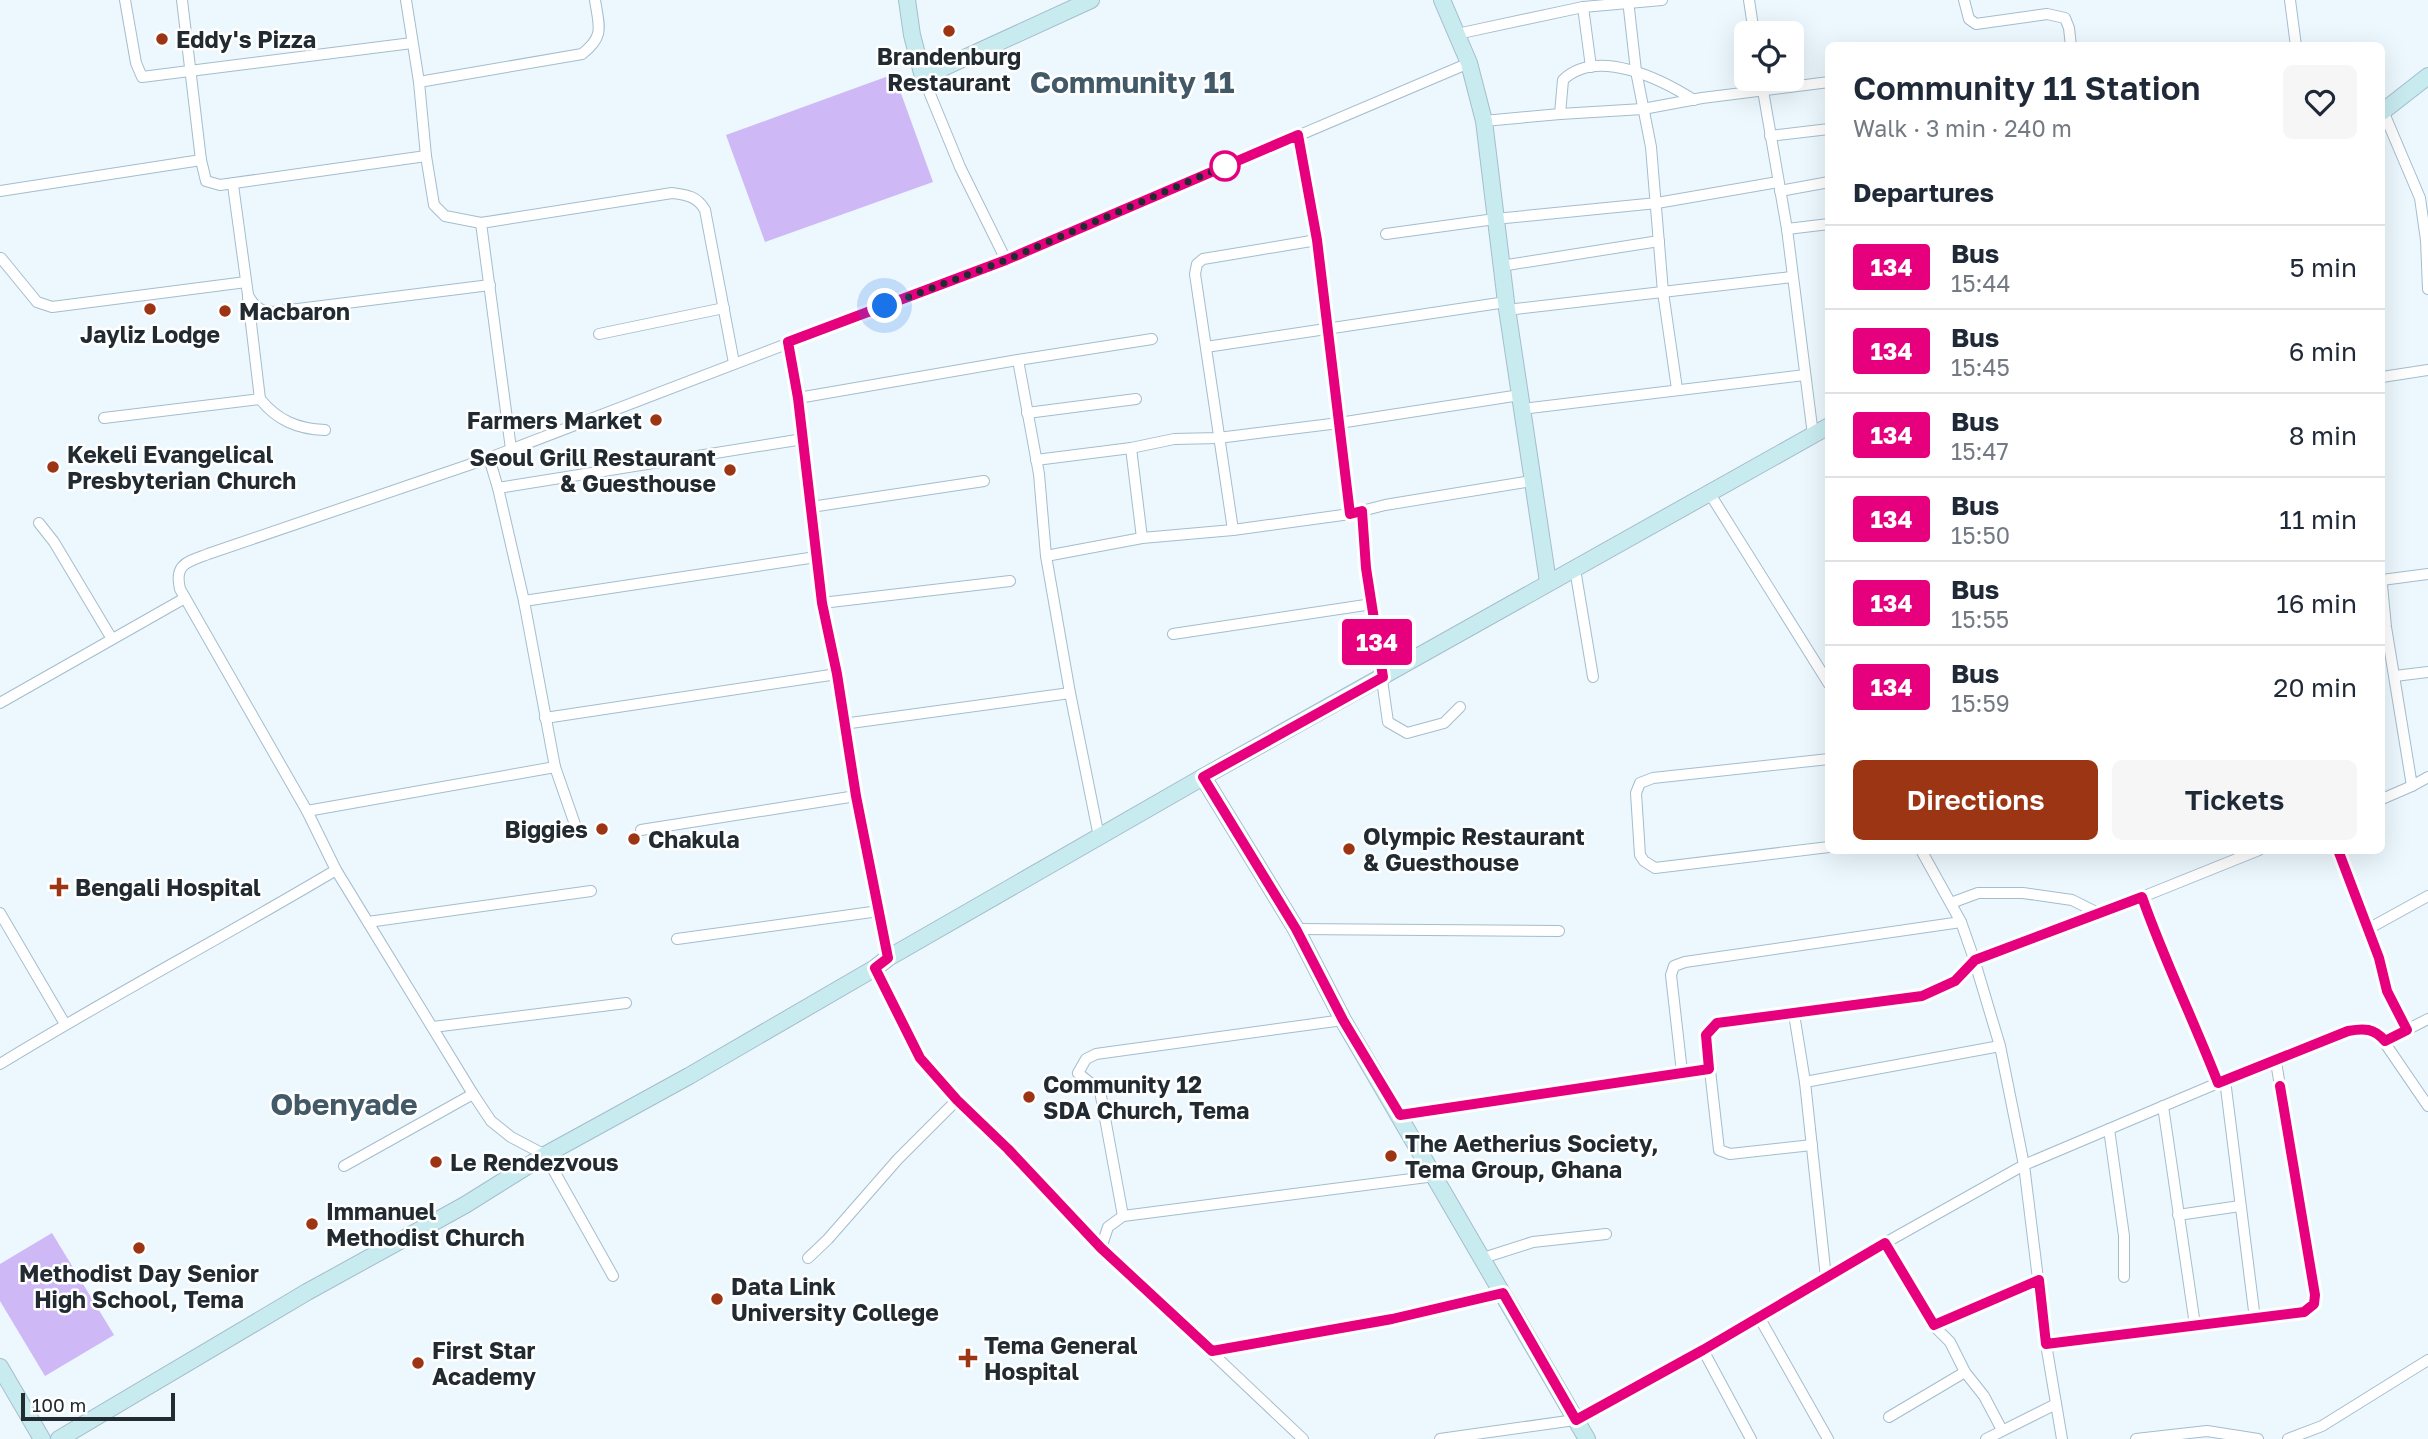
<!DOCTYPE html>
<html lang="en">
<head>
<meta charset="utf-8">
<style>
	:root { --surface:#fff; --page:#f6f6f7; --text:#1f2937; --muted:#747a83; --line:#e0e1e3; --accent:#9c3513 }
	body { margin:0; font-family:"Golos Text",sans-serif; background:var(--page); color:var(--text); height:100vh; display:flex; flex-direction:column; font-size:26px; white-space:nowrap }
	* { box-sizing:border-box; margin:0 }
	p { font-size:23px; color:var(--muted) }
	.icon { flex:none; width:38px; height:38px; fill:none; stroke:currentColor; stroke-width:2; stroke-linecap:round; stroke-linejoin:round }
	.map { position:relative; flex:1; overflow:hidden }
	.side { position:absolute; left:1825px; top:42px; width:560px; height:812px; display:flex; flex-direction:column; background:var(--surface); border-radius:10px; box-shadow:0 7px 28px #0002 }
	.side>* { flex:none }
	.badge { padding:0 14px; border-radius:5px; font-size:24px; line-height:46px }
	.controls { position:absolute; left:1734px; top:21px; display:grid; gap:14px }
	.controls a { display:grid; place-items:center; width:70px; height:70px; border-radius:10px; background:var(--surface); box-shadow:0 7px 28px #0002; font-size:35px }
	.scale { position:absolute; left:21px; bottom:18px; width:154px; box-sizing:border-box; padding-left:7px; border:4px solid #212b31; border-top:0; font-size:19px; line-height:24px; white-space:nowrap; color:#212b31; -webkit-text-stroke:5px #fff; paint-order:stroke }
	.you { position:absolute; width:35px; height:35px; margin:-18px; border:5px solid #fff; border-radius:50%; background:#1a73e8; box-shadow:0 0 0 10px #1a73e833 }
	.map>.badge { position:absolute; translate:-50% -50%; box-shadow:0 0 0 4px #fff }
	h2 { padding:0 28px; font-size:26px; line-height:63px }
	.round { display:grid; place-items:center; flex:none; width:74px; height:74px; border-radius:10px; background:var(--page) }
	.head { display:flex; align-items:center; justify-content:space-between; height:119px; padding:0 28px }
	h1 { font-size:33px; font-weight:600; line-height:52px }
	.cta { display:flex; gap:14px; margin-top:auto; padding:14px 28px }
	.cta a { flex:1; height:80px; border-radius:10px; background:var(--accent); color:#fff; font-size:28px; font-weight:600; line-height:80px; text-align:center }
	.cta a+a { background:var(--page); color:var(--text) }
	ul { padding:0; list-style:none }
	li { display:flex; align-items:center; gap:21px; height:84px; padding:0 28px; border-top:2px solid var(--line) }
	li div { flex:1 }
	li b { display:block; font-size:26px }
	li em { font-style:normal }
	li .badge { min-width:77px; font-weight:700; text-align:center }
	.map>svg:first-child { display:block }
	.green { fill:#ceb8f5 }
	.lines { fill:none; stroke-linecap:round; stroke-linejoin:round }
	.street-casing { stroke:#a4bdcd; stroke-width:12 }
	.secondary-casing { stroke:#a4bdcd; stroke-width:18 }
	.street { stroke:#fff; stroke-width:10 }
	.secondary { stroke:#c8ebef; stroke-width:16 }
	.line-casing { stroke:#fff; stroke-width:16 }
	.line { stroke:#e6007e; stroke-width:10 }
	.walk { stroke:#212b31; stroke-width:7; stroke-dasharray:0 12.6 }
	.poi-dot { fill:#9c3513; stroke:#fff; stroke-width:2.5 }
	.stop-dot { fill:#fff; stroke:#e6007e; stroke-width:3.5 }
	.labels { text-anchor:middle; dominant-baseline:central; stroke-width:5; stroke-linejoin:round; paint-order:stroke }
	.poi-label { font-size:23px; font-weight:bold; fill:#212b31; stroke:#fff; text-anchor:start }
	.district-label { font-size:30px; font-weight:bold; fill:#425967; stroke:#fff }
</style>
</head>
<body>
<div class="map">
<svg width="2428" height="1439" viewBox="0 0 2428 1439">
	<rect width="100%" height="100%" fill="#ecf7fe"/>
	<g class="green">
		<polygon points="894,74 933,182 765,242 726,135"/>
		<polygon points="52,1233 114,1335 45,1376 0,1301 0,1264"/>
	</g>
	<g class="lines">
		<g class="street-casing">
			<g id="street">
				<polyline points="125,0 136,63 142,77 412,43"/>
				<polyline points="182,0 201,160"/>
				<path d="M406,0L419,82L426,156L434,205L445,216L481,223L672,193C687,195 697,196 705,210L734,363"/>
				<polyline points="1628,0 1636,71 1651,147 1663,292 1677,389"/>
				<polyline points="1749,0 1754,33"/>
				<polyline points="1964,0 1969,19 1976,24 2047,14 2065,18 2069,28 2071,46"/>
				<polyline points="2290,0 2296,46"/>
				<polyline points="1583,7 1591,67"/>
				<polyline points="1457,34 1583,7 1662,0"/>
				<polyline points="923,77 960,167 1006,260"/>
				<polyline points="1761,79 1787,229 1813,435"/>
				<path d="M419,82L582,54C605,36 599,27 595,0"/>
				<polyline points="2383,111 2420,198 2426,240 2428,289"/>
				<polyline points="1560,114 1643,109 1702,98 1829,82"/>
				<path d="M1484,121L1560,114L1563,80C1597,47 1661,79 1694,100"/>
				<polyline points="1298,135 1317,240 1339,423 1520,395"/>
				<polyline points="1770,136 1829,129"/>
				<path d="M233,185L248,295C255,308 260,311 274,312L490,285"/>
				<polyline points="0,191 201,160 206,181 220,185 426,156"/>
				<polyline points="1780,191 1829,182"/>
				<polyline points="481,223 511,449"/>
				<polyline points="1787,229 1829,224"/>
				<polyline points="1386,234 1495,219 1657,203 1778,182"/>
				<polyline points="1,258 37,302 52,307 246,282"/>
				<polyline points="1501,266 1659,241"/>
				<polyline points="1507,310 1792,277"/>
				<polyline points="599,334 724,308"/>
				<polyline points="788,342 798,398 822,603 837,674 856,796 888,958"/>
				<polyline points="1206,347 1506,302"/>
				<polyline points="1018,360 1152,339"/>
				<polyline points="2382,377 2428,370"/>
				<polyline points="798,398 1018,360 1039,474 1046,556 1070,693"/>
				<path d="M260,399C277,420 297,429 325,430"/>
				<polyline points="1522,409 1805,375"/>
				<polyline points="1027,413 1136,399"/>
				<polyline points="104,418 260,399 248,298"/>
				<polyline points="1131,448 1142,538"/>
				<polyline points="489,458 498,488 803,439"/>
				<polyline points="1036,460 1131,448 1174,439 1218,438 1339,423 1350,514"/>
				<polyline points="1710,494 1829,684"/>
				<polyline points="811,507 984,481"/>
				<polyline points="1362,511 1366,568 1388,722 1407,733 1444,723 1460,707"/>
				<polyline points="39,523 54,542 112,639"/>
				<polyline points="1233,530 1195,274 1197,264 1203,259 1317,240"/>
				<polyline points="1046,556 1142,538 1233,530 1350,514 1385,505 1531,481"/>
				<polyline points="1575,569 1593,677"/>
				<polyline points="2382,580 2428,574"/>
				<polyline points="2382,585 2386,627 2412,786 2428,777"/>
				<polyline points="524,601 816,557"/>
				<polyline points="822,603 1010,581"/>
				<polyline points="1173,634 1372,604"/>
				<polyline points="2395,676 2428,672"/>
				<polyline points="0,703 185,598"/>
				<polyline points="545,718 837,674"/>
				<polyline points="843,724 1070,693 1099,837"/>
				<polyline points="1829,759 1653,778 1640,783 1636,793 1640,855 1644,861 1655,868 1829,847"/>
				<polyline points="555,767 578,833"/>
				<polyline points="2382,799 2412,786"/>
				<polyline points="307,811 555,767 524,601 498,488"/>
				<polyline points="641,830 856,796"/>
				<polyline points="1921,850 1961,922 1974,959 2000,1046 2024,1165 2046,1344 2062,1439"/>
				<polyline points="2338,850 2379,958 2387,991 2407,1030"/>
				<path d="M2142,897C2164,960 2194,1021 2219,1083"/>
				<polyline points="1951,903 1978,893 2023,893 2072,900 2100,914"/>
				<polyline points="0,913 65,1024"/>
				<polyline points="368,922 591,891"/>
				<polyline points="1296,929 1559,931"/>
				<polyline points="2368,929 2428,896"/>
				<polyline points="677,939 879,911"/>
				<polyline points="875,968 920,1058 957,1100 1008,1149 1101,1248 1303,1439"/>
				<polyline points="1794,1014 1805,1082 1826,1278"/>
				<polyline points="433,1027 626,1003"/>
				<polyline points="2385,1041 2428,1019"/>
				<path d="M0,1064C111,996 225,936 336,870"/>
				<polyline points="1682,1072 1671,975 1674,966 1685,962 1961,922"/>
				<polyline points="2225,1080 2255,1319"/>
				<polyline points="1805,1082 2000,1046"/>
				<polyline points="2163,1106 2195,1325"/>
				<polyline points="1400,1115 1709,1069"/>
				<polyline points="2109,1129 2124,1236 2124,1277"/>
				<polyline points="1812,1145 1730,1154 1719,1150 1706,1035 1717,1023 1922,996 1955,981 1974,959 2100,914 2259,850"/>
				<polyline points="344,1166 473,1094"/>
				<polyline points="2178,1215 2240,1206"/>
				<polyline points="1123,1216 1100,1091 1078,1073 1086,1059 1096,1054 1343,1020"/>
				<polyline points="1885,1243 1934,1326 1950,1342 1965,1372 1984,1396 2002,1430"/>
				<polyline points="1101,1248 1108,1227 1123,1216 1435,1176"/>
				<polyline points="808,1258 828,1239 898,1159 957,1100"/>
				<polyline points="1483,1258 1533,1242 1606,1234"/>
				<path d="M613,1276L545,1155L511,1137L491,1121L473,1094L336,870L307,811L180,589C174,564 187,562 208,554L489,458L1006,260L1469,63"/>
				<polyline points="1759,1317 1828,1439"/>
				<polyline points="1934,1326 2039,1280"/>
				<polyline points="2046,1344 2255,1319 2304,1312 2314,1304 2315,1295 2276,1062"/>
				<polyline points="1703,1350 1751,1439"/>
				<polyline points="1212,1351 1392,1319 1503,1293"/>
				<polyline points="1889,1417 1965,1372"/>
				<polyline points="1440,1439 1575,1420 1703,1350 1885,1243 2024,1165 2225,1080 2276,1062 2348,1031 2364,1028 2378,1033 2428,1106"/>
				<polyline points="1986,1439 2056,1404"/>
				<polyline points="2136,1439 2207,1431 2258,1439"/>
				<polyline points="2288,1439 2322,1426 2428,1360"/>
			</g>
		</g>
		<g class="secondary-casing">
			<g id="secondary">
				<polyline points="907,0 912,35 923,77 1091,0"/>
				<polyline points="1442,0 1469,63 1484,121 1506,302 1548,582"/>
				<polyline points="2382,112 2428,76"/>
				<polyline points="1203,777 1296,929 1343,1020 1587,1439"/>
				<polyline points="0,1367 42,1439"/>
				<polyline points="59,1439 307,1292 465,1205 545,1155 689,1076 875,968 888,958 1203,777 1829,426"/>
			</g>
		</g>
		<use href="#street" class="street"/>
		<use href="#secondary" class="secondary"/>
	</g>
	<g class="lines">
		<g class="line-casing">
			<path id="line" d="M2280,1086L2315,1295L2314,1304L2304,1312L2046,1344L2039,1280L1934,1325L1885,1243L1703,1350L1576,1420L1503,1293L1392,1319L1212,1351L1101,1248L1008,1149L957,1100L920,1058L875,968L888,958L856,796L837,674L822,603L798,398L788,342L1006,260L1298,135L1317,240L1350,514L1362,511L1366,568L1383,677L1203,777L1296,929L1343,1020L1400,1115L1709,1069L1706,1035L1717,1023L1922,996L1955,981L1975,960L2142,897C2164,960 2194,1021 2218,1083L2348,1031C2364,1028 2374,1028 2385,1041L2407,1030L2387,991L2379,958L2338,850"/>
		</g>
		<use href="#line" class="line"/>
		<polyline class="walk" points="885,306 1006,260 1225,166"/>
	</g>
	<g class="poi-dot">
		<circle cx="949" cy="31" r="7"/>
		<circle cx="162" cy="39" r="7"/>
		<circle cx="150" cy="309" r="7"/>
		<circle cx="225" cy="311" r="7"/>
		<circle cx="656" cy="420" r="7"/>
		<circle cx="53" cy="467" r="7"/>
		<circle cx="730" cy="470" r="7"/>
		<circle cx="602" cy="829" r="7"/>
		<circle cx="634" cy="839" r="7"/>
		<circle cx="1349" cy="849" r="7"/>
		<path d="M55.5 876.5h7v7h7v7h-7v7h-7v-7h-7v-7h7z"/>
		<circle cx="1029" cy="1097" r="7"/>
		<circle cx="1391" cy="1156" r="7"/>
		<circle cx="436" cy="1162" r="7"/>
		<circle cx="312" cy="1224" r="7"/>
		<circle cx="139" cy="1248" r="7"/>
		<circle cx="717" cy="1299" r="7"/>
		<path d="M964.5 1347.5h7v7h7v7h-7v7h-7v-7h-7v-7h7z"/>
		<circle cx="418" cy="1363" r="7"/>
	</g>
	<circle class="stop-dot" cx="1225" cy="166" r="14"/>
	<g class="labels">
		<g class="poi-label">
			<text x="176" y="39">Eddy's Pizza</text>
			<text x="949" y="56" text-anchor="middle">Brandenburg<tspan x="949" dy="26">Restaurant</tspan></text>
			<text x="239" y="311">Macbaron</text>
			<text x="150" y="334" text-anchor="middle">Jayliz Lodge</text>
			<text x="642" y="420" text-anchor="end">Farmers Market</text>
			<text x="67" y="454">Kekeli Evangelical<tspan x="67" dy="26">Presbyterian Church</tspan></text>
			<text x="716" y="457" text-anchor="end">Seoul Grill Restaurant<tspan x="716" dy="26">&amp; Guesthouse</tspan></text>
			<text x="588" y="829" text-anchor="end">Biggies</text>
			<text x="1363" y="836">Olympic Restaurant<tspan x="1363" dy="26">&amp; Guesthouse</tspan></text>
			<text x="648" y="839">Chakula</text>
			<text x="75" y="887">Bengali Hospital</text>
			<text x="1043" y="1084">Community 12<tspan x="1043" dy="26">SDA Church, Tema</tspan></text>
			<text x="1405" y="1143">The Aetherius Society,<tspan x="1405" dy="26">Tema Group, Ghana</tspan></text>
			<text x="450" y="1162">Le Rendezvous</text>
			<text x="326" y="1211">Immanuel<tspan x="326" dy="26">Methodist Church</tspan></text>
			<text x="139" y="1273" text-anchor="middle">Methodist Day Senior<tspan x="139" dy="26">High School, Tema</tspan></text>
			<text x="731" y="1286">Data Link<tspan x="731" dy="26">University College</tspan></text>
			<text x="984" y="1345">Tema General<tspan x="984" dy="26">Hospital</tspan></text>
			<text x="432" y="1350">First Star<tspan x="432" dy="26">Academy</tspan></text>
		</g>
		<g class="district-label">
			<text x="1132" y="82">Community 11</text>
			<text x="344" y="1104">Obenyade</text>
		</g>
	</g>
</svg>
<div class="controls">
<a><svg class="icon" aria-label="locate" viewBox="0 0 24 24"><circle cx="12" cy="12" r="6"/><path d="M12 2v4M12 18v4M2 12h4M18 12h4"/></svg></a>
</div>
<div class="scale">100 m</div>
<div class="you" style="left:885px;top:306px"></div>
<b class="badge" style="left:1377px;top:642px;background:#e6007e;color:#fff">134</b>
<section class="side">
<div class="head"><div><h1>Community 11 Station</h1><p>Walk · 3 min · 240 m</p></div><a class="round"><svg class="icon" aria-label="heart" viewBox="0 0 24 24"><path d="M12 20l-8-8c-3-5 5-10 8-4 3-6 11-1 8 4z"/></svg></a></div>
<h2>Departures</h2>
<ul>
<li><span class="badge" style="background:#e6007e;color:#fff">134</span><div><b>Bus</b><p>15:44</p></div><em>5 min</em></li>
<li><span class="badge" style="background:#e6007e;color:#fff">134</span><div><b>Bus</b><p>15:45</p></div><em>6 min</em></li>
<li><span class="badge" style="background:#e6007e;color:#fff">134</span><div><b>Bus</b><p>15:47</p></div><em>8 min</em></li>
<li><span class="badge" style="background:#e6007e;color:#fff">134</span><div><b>Bus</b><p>15:50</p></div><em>11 min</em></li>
<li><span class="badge" style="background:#e6007e;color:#fff">134</span><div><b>Bus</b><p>15:55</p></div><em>16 min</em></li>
<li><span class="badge" style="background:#e6007e;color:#fff">134</span><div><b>Bus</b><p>15:59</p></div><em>20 min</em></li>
</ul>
<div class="cta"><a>Directions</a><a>Tickets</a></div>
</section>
</div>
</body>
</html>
